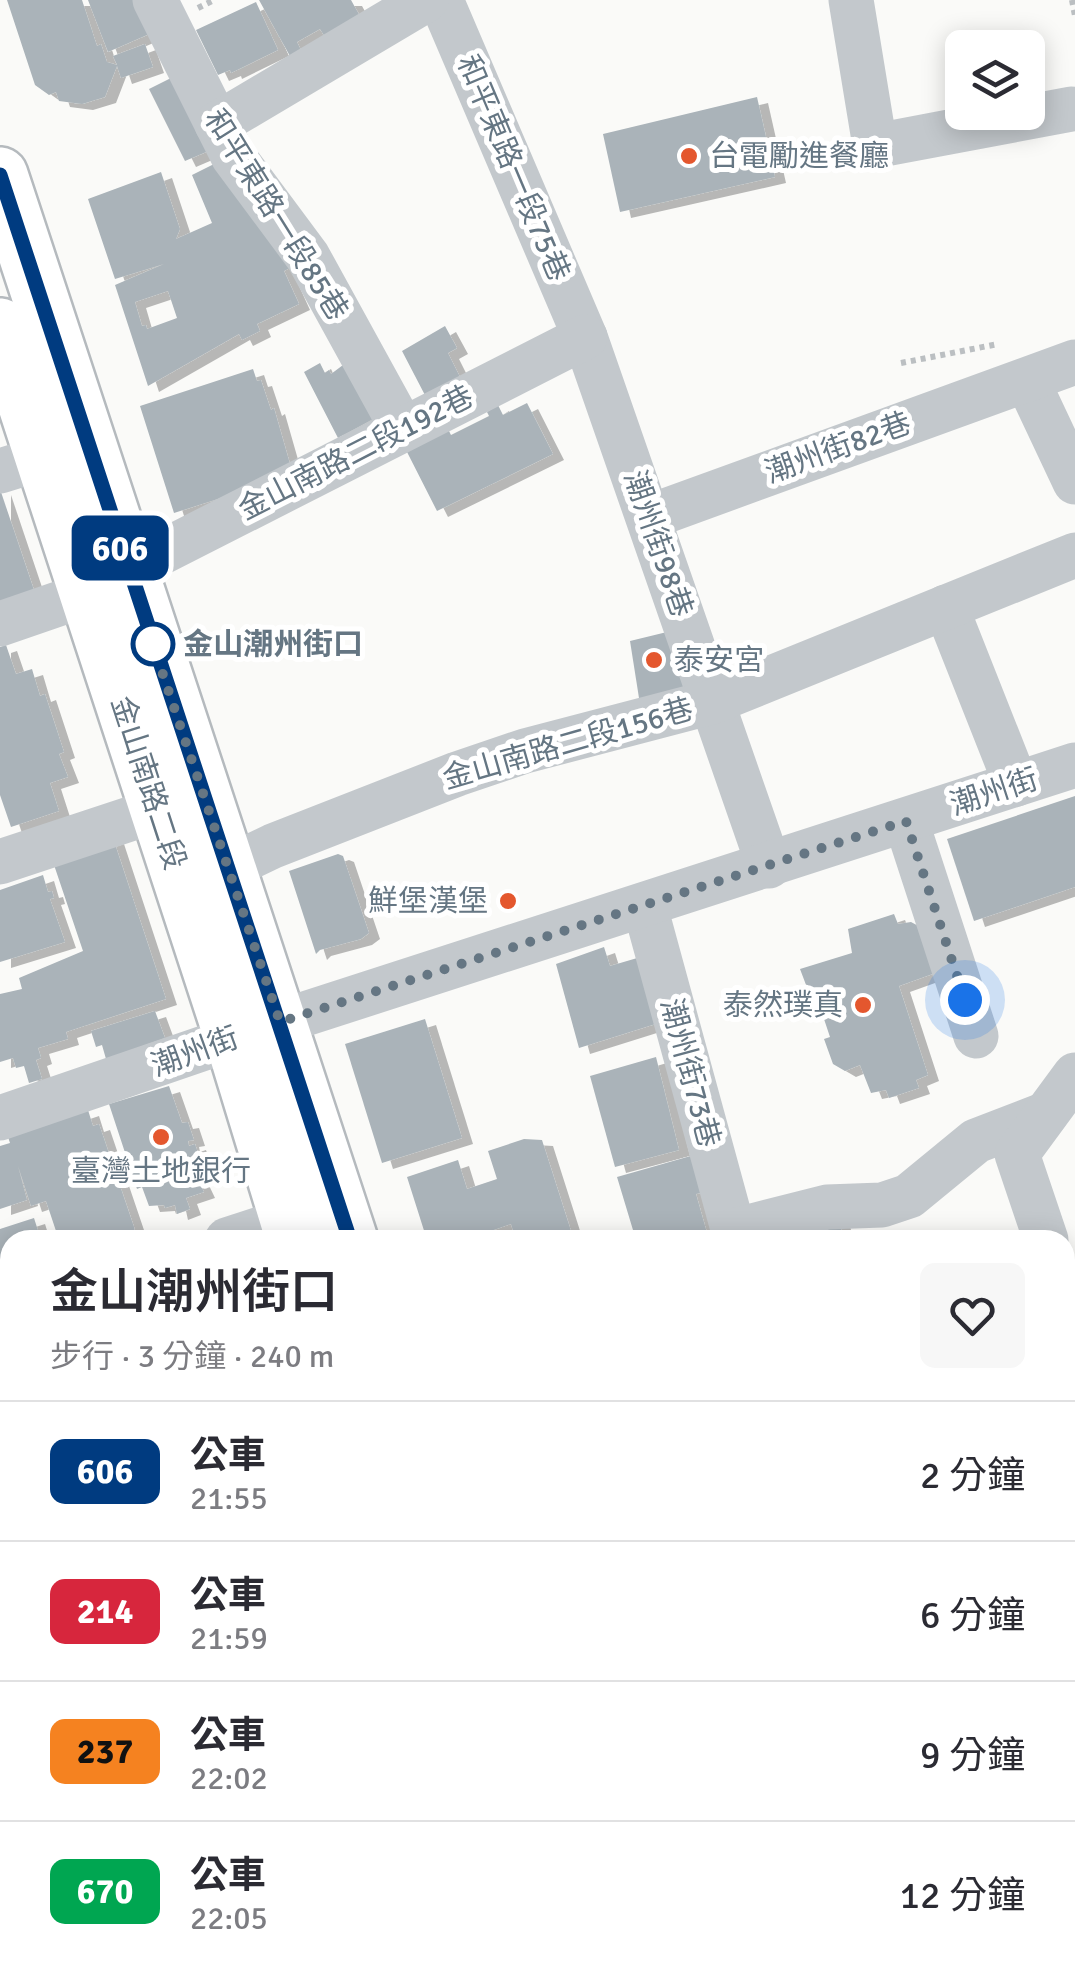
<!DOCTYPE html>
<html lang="zh-TW">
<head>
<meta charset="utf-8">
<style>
	:root { --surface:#fff; --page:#f7f7f7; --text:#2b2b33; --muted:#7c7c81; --line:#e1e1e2 }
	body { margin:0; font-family:Signika,"Noto Sans TC",sans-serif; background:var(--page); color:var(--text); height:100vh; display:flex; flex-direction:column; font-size:38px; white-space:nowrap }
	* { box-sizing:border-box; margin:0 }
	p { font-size:32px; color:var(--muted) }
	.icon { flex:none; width:55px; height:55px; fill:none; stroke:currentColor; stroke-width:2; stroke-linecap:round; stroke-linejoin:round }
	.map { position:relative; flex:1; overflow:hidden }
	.sheet { position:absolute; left:0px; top:1230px; width:1075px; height:752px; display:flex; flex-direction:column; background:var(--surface); border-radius:30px 30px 0 0; box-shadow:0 5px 25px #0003 }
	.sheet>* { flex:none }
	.badge { padding:0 20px; border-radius:15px; font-size:35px; line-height:65px }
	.tools { position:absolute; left:945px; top:30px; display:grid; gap:20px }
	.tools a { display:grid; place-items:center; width:100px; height:100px; border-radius:15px; background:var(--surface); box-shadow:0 5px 25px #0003; font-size:50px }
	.you { position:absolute; width:50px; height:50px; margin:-25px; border:8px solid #fff; border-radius:50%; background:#1a73e8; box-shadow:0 0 0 15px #1a73e833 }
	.map>.badge { position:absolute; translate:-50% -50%; box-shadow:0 0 0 5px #fff }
	.round { display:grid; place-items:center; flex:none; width:105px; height:105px; border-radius:15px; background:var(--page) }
	.headline { display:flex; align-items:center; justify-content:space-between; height:170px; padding:0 50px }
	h1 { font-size:48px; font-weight:600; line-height:75px }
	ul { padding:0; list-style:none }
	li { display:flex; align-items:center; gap:30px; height:140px; padding:0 50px; border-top:2px solid var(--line) }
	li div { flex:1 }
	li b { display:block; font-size:38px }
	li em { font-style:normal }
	li .badge { min-width:110px; font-weight:700; text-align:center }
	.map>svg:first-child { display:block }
	.building { fill:#aab3b9; fill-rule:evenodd; filter:url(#shadow) }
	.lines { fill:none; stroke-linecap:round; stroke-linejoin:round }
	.major-casing { stroke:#b5babe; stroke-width:60 }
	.path { stroke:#bbbfc2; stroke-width:6; stroke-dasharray:5 5; stroke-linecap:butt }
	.minor { stroke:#c3c8cc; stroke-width:45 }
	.major { stroke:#fff; stroke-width:55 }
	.line-casing { stroke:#fff; stroke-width:22 }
	.line { stroke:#003b80; stroke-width:15 }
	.walk { stroke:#657683; stroke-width:10; stroke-dasharray:0 18 }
	.poi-dot { fill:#e4572e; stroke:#fff; stroke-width:4 }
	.stop-dot { fill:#fff; stroke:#003b80; stroke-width:5 }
	.labels { text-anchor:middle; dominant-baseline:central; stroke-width:10; stroke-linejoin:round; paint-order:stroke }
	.poi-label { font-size:30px; fill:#657683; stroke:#fff; text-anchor:start }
	.street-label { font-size:30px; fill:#657683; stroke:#fff }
	.stop-label { font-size:30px; font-weight:bold; fill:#657683; stroke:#fff; text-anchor:start }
</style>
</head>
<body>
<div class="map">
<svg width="1075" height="1981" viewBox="0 0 1075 1981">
	<defs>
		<filter id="shadow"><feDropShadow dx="11" dy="6" stdDeviation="0" flood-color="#0004"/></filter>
	</defs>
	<rect width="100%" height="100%" fill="#fafaf8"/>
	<g class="building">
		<polygon points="7,0 82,0 97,46 101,44 107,62 117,65 113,56 145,44 153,67 121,78 117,66 105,97 82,104 59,101 56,92 49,95 35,85"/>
		<polygon points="88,0 141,0 156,31 108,52"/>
		<polygon points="259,0 351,0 361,18 327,40 320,29 297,42 302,52 291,58"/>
		<polygon points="256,2 278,50 231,73 230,70 218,75 196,30"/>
		<polygon points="175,76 213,149 185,161 149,89"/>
		<polygon points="757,97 775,177 620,212 603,134"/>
		<path d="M216,163L290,268L284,271L299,304L257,324L260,331L242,340L239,334L148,386L115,285L164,264L115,279L88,199L161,172L180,229L176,239L212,223L192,175ZM168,291L177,318L147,329L146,325L142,326L135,302Z"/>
		<polygon points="445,326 457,348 448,353 462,381 427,399 402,351"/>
		<polygon points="347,362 375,418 338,438 304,372 320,363 325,373 329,370 331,374"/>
		<polygon points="253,369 257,381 261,380 271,410 274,408 292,471 277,480 174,513 140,406"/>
		<polygon points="527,403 553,454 437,511 407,452 448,429 451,435 489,416 487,412 498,405 503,415"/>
		<polygon points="0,489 36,596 0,608"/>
		<polygon points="667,632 687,699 639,698 630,641"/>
		<polygon points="6,645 16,674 32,669 40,696 45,694 64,752 59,754 68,777 50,783 59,811 11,827 0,795 0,647"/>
		<polygon points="1075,796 1075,887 974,921 947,839"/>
		<polygon points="113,838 166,999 66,1032 68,1039 38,1048 41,1058 36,1060 42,1079 29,1083 24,1066 16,1068 13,1058 0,1062 0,994 22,989 19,978 83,951 52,859"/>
		<polygon points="338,854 343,856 369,933 361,939 320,950 316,954 289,871"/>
		<polygon points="43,875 48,892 52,891 54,898 50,899 65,942 0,962 0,890"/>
		<polygon points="894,914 898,924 911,922 924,929 938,972 899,986 928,1075 916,1080 919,1088 889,1098 886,1090 871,1093 860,1065 845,1071 833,1064 824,1039 830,1037 819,1004 814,1006 800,969 852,953 848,929"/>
		<polygon points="604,947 610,966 644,956 665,1021 579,1048 556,964"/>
		<polygon points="155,1011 165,1038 106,1059 102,1045 96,1047 91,1031"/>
		<polygon points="425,1019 462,1138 382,1163 345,1044"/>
		<polygon points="656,1057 679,1150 615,1167 590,1076"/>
		<polygon points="169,1086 182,1123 188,1122 194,1140 188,1141 189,1146 195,1144 201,1162 195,1163 197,1170 194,1171 204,1192 186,1198 190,1209 177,1214 175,1205 165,1208 164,1205 149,1206 142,1187 137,1189 109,1104"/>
		<polygon points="88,1110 93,1126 99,1124 134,1227 136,1240 59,1240 46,1201 31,1206 18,1166 27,1200 0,1209 0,1146 10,1143 8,1137"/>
		<polygon points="524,1139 542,1140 571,1231 542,1240 516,1240 511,1224 482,1234 484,1240 427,1240 407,1177 458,1160 467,1189 497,1179 488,1151"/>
		<polygon points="694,1155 708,1191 696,1194 709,1240 636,1240 617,1177"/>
		<polygon points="837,1212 844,1240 776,1240"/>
		<polygon points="34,1218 41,1240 10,1240 10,1281 0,1284 0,1229"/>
		<polygon points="10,1331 10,1453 9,1453 0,1424 0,1334"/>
		<polygon points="1065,1465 1075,1491 1075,1531 1065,1535"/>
		<polygon points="10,1466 10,1572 9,1572 0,1544 0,1469"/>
		<polygon points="10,1650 10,1734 9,1734 0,1705 0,1654"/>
		<polygon points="10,1795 10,1837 9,1837 0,1799"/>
		<polygon points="0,1820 10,1848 10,1888 0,1891"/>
		<polygon points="279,1972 481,1972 482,1977 470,1981 256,1981"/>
	</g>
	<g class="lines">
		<g class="major-casing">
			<g id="major">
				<polyline points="0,175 350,1240"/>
				<polyline points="0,326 233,1040 294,1240"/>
				<polyline points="532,1972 535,1981"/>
				<polyline points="595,1972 597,1981"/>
			</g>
		</g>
		<g class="path">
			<polyline points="1072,0 1075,16"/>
			<polyline points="198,8 214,0"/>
			<polyline points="901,363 998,344"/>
			<polyline points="1065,1746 1075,1743"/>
		</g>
		<g class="minor">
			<polyline points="155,0 233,156 308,257 402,428"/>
			<polyline points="441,0 585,337 769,866"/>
			<polyline points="851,0 875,146 1071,109"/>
			<polyline points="217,124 426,0"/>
			<polyline points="1027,380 1075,482"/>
			<polyline points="0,471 42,458"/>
			<polyline points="649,517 1075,362"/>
			<polyline points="127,570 585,337"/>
			<polyline points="946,607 1016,784"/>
			<polyline points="0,624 87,594"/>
			<polyline points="906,821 976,1036"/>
			<polyline points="0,862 157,810"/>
			<polyline points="229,867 273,846 457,774 525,751 712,702 1075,555"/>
			<polyline points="645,907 736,1240"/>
			<polyline points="0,1118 280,1022 1075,765"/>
			<polyline points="733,1231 827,1207 882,1205 909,1196 976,1141 1046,1114"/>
			<polyline points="227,1240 288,1220"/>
			<polyline points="1046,1240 1017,1154 1075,1075"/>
			<polyline points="0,1315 10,1311"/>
			<polyline points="1065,1575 1075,1572"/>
			<polyline points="0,1602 10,1598"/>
			<polyline points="0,1926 10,1923"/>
			<polyline points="223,1972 226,1981"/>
		</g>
		<use href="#major" class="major"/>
	</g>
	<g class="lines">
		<g class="line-casing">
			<polyline id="line" points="0,175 350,1240"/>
		</g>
		<use href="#line" class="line"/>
		<polyline class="walk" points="153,644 152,642 280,1022 906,821 965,1000"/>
	</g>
	<g class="poi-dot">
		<circle cx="689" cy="156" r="10"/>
		<circle cx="654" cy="660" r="10"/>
		<circle cx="508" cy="901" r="10"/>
		<circle cx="863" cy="1005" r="10"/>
		<circle cx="161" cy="1137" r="10"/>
	</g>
	<circle class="stop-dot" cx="153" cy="644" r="20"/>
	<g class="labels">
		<g class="poi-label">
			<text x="709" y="156">台電勵進餐廳</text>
			<text x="674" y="660">泰安宮</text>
			<text x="488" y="901" text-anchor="end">鮮堡漢堡</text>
			<text x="843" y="1005" text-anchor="end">泰然璞真</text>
			<text x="161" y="1171" text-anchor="middle">臺灣土地銀行</text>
		</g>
		<g class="street-label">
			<text transform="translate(513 168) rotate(67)">和平東路一段75巷</text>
			<text transform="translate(276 215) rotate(58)">和平東路一段85巷</text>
			<text transform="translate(838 448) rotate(-20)">潮州街82巷</text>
			<text transform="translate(356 453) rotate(-27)">金山南路二段192巷</text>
			<text transform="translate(658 544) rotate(71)">潮州街98巷</text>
			<text transform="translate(568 744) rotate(-16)">金山南路二段156巷</text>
			<text transform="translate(148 783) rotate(72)">金山南路二段</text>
			<text transform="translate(994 792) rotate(-18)">潮州街</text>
			<text transform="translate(195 1052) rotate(-20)">潮州街</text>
			<text transform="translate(690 1073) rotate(75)">潮州街73巷</text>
		</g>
		<g class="stop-label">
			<text x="183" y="644">金山潮州街口</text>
		</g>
	</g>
</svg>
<div class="tools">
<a><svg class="icon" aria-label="layers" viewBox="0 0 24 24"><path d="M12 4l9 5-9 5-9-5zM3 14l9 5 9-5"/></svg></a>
</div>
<div class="you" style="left:965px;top:1000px"></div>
<b class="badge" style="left:120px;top:548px;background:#003b80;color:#fff">606</b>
<section class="sheet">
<div class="headline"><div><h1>金山潮州街口</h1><p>步行 · 3 分鐘 · 240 m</p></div><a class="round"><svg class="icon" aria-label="heart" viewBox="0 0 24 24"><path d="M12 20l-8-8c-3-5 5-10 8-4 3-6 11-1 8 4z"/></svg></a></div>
<ul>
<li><span class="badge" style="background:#003b80;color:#fff">606</span><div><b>公車</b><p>21:55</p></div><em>2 分鐘</em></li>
<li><span class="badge" style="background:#d7263d;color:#fff">214</span><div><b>公車</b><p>21:59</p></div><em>6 分鐘</em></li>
<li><span class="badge" style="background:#f58220;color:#111">237</span><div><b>公車</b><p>22:02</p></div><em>9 分鐘</em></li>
<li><span class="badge" style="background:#00a651;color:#fff">670</span><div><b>公車</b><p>22:05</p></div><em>12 分鐘</em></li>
</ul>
</section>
</div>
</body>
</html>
